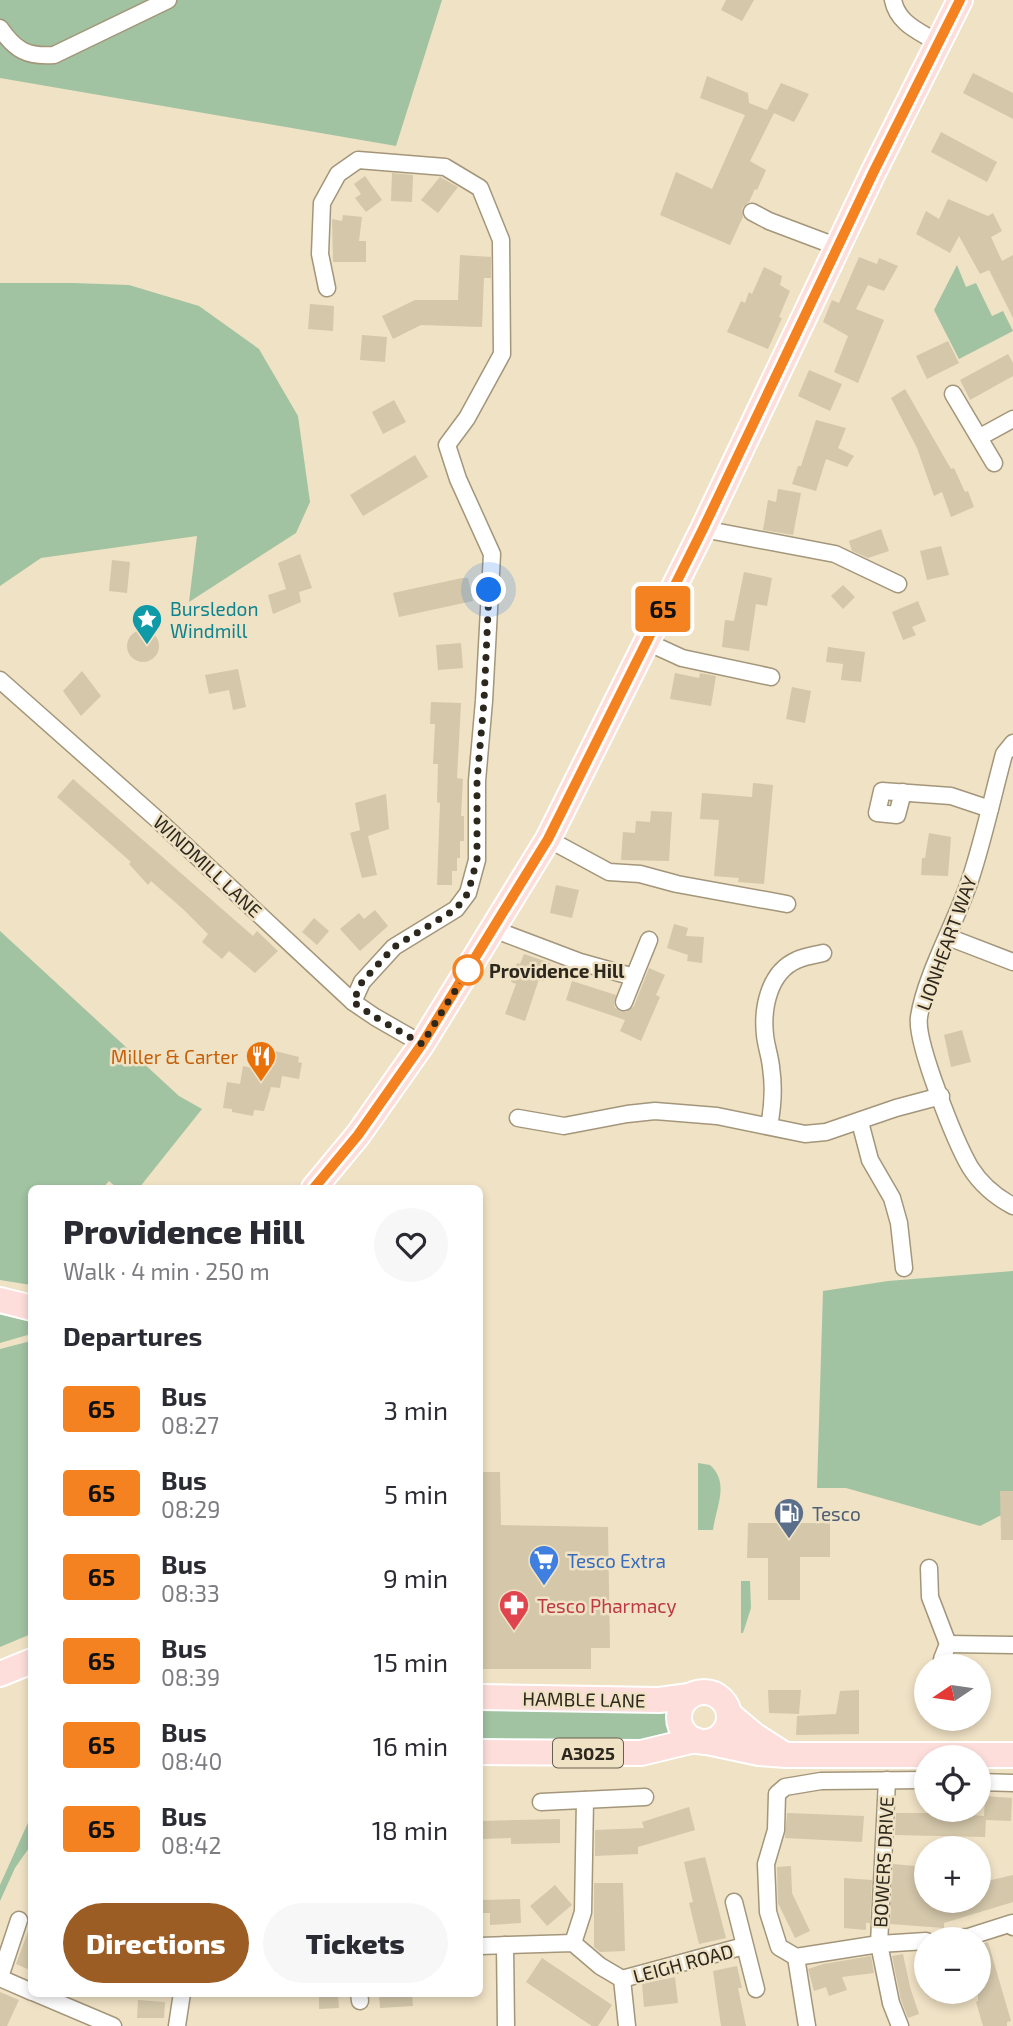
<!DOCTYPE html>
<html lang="en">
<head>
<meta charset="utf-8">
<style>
	:root { --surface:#fff; --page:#f7f7f7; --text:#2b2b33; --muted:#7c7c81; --accent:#9b5d24 }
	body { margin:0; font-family:"Exo 2",sans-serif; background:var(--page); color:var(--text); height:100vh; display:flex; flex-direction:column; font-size:26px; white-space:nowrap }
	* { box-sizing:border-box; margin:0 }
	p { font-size:23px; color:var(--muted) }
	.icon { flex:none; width:38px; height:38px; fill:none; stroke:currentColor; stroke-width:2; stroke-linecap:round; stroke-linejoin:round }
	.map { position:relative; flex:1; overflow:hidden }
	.details { position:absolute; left:28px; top:1185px; width:455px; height:812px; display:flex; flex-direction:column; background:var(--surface); border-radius:10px; box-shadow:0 4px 10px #0003 }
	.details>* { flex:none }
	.badge { padding:0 14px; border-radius:5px; font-size:24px; line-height:46px }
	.needle { width:46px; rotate:257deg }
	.controls { position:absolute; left:914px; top:1654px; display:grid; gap:14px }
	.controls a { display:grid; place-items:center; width:77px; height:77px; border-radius:50%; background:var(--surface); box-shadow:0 4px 10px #0003; font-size:35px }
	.you { position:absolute; width:35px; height:35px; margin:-18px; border:5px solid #fff; border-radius:50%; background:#1a73e8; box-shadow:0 0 0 10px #1a73e833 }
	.map>.badge { position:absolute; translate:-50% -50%; box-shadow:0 0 0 4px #fff }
	h2 { padding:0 35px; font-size:26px; line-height:63px }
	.round { display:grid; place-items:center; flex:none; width:74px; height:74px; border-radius:37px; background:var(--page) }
	.headline { display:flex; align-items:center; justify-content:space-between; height:119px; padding:0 35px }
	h1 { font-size:33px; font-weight:800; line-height:52px }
	.cta { display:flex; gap:14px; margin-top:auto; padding:14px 35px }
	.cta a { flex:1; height:80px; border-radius:42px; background:var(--accent); color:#fff; font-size:28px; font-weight:800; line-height:80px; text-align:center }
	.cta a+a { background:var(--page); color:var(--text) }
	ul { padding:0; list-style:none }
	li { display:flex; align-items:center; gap:21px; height:84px; padding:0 35px }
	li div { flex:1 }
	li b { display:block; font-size:26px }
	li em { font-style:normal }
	li .badge { min-width:77px; font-weight:700; text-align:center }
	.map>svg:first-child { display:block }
	.green { fill:#a1c3a2 }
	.building { fill:#d4c7aa }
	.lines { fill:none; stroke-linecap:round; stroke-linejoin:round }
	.minor-casing { stroke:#a3967a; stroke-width:19 }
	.primary-casing { stroke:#fff; stroke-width:28 }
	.minor { stroke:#fff; stroke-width:16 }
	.primary { stroke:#fddeda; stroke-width:24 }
	.line-casing { stroke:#fff; stroke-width:16 }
	.line { stroke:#f58220; stroke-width:10 }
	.walk { stroke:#2d281d; stroke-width:7; stroke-dasharray:0 12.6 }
	.stop-dot { fill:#fff; stroke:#f58220; stroke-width:3.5 }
	.labels { text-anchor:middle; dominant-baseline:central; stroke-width:5; stroke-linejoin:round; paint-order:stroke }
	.shield { fill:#f0e2c5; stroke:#68604f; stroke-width:2 }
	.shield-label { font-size:18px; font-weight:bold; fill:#2d281d }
	.culture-label { font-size:19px; fill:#0d838f; stroke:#f0e2c5; text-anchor:start }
	.street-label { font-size:19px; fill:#2d281d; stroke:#f0e2c5 }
	.stop-label { font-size:19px; font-weight:bold; fill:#2d281d; stroke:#f0e2c5; text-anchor:start }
	.food-label { font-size:19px; fill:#c56008; stroke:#f0e2c5; text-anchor:end }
	.service-label { font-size:19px; fill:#4e5e75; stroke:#f0e2c5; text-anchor:start }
	.shop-label { font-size:19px; fill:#366cbe; stroke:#f0e2c5; text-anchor:start }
	.health-label { font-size:19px; fill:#be3a42; stroke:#f0e2c5; text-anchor:start }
</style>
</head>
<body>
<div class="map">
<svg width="1013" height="2026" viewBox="0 0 1013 2026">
	<rect width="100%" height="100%" fill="#f0e2c5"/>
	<g class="green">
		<polygon points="0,0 442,0 396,146 0,78"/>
		<polygon points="957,265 966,287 976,283 992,316 1003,311 1013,331 959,359 934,310"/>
		<polygon points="0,283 73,283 129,285 199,306 259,349 298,416 310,502 296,533 189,602 197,536 41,558 0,586"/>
		<polygon points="0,931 179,1096 202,1109 139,1188 117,1188 109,1181 103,1188 32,1188 31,1285 0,1280"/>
		<polygon points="1013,1271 1013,1509 980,1526 846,1488 817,1488 823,1291 888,1281"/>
		<polygon points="0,1314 31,1322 31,1334 0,1343"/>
		<polygon points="31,1341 31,1634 0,1647 0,1349"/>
		<path d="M698,1463L710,1465C730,1483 716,1507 713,1530H698Z"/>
		<polygon points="741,1581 750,1581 751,1608 743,1633 741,1633"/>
		<polygon points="480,1704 672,1705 673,1724 679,1736 649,1744 480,1743"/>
		<polygon points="31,1816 31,1845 15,1868 0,1901 0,1885"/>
	</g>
	<g class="building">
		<polygon points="726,0 754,0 742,21 721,10"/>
		<polygon points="973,73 1013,93 1013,119 963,93"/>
		<polygon points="707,76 748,93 749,103 767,110 781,83 809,94 794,122 774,113 750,161 766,170 757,190 755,189 749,202 742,208 743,217 730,245 660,215 676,172 712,189 745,115 700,98"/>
		<polygon points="941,132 997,162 987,182 931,152"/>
		<polygon points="392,173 413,175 412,202 391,201"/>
		<polygon points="365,176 382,200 366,212 355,198 361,194 354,184"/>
		<polygon points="440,177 458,187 438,213 421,200"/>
		<polygon points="948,199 988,216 993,213 1002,231 991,237 1002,261 1013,255 1013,318 989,270 980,274 959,236 950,253 916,234 926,211 939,219"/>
		<polygon points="343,215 362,217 359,241 366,241 366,262 333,262 332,219 342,221"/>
		<polygon points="460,255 491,257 491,278 484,278 482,327 421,325 393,339 382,316 415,300 458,300"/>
		<polygon points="859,257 877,264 879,258 898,266 884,291 868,285 856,309 884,320 858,383 834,372 848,336 823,322 832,300 839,303"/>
		<polygon points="764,267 782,276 780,285 790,291 779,317 782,318 768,349 727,332 741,301 745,303 749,292 752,294"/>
		<polygon points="310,304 334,306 333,331 308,329"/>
		<polygon points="362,335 387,337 385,362 360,360"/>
		<polygon points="948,341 959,363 927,379 916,356"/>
		<polygon points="1008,354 1013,363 1013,376 970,400 960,380"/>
		<polygon points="809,370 842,384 830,411 798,396"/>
		<polygon points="905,389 951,469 954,468 965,492 968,491 974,507 951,517 942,492 934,496 917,448 891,398"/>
		<polygon points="394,400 406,422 383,434 372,412"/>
		<polygon points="816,420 846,428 838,448 854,456 847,467 826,459 816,491 792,484 798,466 801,466"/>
		<polygon points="415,455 428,477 363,516 350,495"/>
		<polygon points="778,489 801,493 793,535 763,530 768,500 776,502"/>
		<polygon points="881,529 889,551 868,558 852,551 849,541"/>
		<polygon points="941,546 949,575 927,580 920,551"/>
		<polygon points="300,554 312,588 299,592 301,602 273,614 268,595 286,589 278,563"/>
		<polygon points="112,560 130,562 127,593 109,591"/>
		<polygon points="744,572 772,578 767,606 756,604 749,651 722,647 725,620 734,621"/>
		<polygon points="462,578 468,578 473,601 399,617 393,593"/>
		<polygon points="843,585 855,597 843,609 831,596"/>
		<polygon points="918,601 926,621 912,627 916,635 903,640 892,612"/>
		<circle cx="143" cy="646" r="16"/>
		<polygon points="461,643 463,668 438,670 436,645"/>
		<polygon points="828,647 865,652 861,682 841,680 843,664 826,662"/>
		<polygon points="238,669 246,707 233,710 229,690 209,694 205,675"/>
		<polygon points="82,671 101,696 81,716 63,691"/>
		<polygon points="675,673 699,678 700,673 716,676 711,706 670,699"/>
		<polygon points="792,687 811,691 805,723 786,719"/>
		<polygon points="431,702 461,703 457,778 463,779 461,816 464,816 464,841 460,841 460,858 457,858 457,871 452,871 452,885 437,885 440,803 437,802 438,764 433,764 435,724 430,724"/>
		<polygon points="73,779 253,936 257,931 278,951 255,973 229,951 222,959 202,942 208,934 184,910 151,881 148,885 129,864 131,862 57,797"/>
		<polygon points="753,783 773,785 764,884 738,882 739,878 714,876 719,820 700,819 702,793 752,797"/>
		<polygon points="386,794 389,829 368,836 377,875 362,878 350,833 360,830 355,803"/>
		<polygon points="651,811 672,812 669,861 621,860 623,832 635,833 636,821 650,822"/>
		<polygon points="929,833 951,837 948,876 921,875 922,858 925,858"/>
		<polygon points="556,885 579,890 572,918 550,913"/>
		<polygon points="375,910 388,926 360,951 340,929 359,913 364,919"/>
		<polygon points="314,918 329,931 317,945 302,932"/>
		<polygon points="674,924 688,928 686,936 704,937 702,963 687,961 688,955 667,948"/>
		<polygon points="524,954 550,963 544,981 539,979 525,1021 505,1014 516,984 511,982 517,963 520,964"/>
		<polygon points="649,968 665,975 656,995 660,997 641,1041 620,1031 625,1020 566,1000 572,981 616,995 614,1003 615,1008 626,1012 634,1006"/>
		<polygon points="962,1030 971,1062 951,1067 944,1035"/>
		<polygon points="267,1049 299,1057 298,1062 302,1063 299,1079 282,1076 280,1088 271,1087 264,1111 254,1110 253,1116 232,1112 232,1109 223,1108 227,1082 240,1084 243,1066 257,1069 260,1052 266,1053"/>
		<polygon points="480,1472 500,1472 501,1525 608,1527 610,1648 591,1648 591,1669 480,1669"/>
		<polygon points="1000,1491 1013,1491 1013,1540 1001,1540"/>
		<polygon points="748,1523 830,1523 830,1557 800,1557 800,1600 768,1600 768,1558 747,1558"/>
		<polygon points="768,1690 801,1690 799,1714 769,1713"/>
		<polygon points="859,1690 859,1734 796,1735 797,1716 836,1714 840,1691"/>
		<polygon points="985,1796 1012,1798 1011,1821 986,1820 985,1837 895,1835 896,1813 944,1813 984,1816"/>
		<polygon points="689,1807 695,1830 638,1847 638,1854 595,1856 595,1830 644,1828 642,1822"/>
		<polygon points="787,1813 864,1816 862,1842 785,1838"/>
		<polygon points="560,1819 560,1843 511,1844 511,1838 482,1839 480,1821"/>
		<polygon points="705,1857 726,1938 699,1944 689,1903 693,1902 684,1862"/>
		<polygon points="893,1864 916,1866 916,1879 925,1879 925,1900 978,1900 978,1891 989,1888 987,1881 1013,1875 1013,1902 944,1923 944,1928 890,1924"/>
		<polygon points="791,1866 792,1893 810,1931 795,1938 778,1903 777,1867"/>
		<polygon points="844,1878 872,1880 870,1923 866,1923 866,1930 844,1928"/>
		<polygon points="594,1883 623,1883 625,1951 600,1952 594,1947"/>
		<polygon points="555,1885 572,1905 547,1926 530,1906"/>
		<polygon points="520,1899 521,1923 490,1925 490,1913 480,1913 480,1900"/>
		<polygon points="30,1926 32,1926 32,1971 16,1964"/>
		<polygon points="988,1942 1011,2021 1007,2022 1007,2026 983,2026 976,2002 978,2001 978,1945"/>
		<polygon points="903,1954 910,1987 919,2014 908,2018 901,2000 892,1956"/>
		<polygon points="871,1956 874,1973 842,1977 847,1990 829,1996 826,1987 814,1991 808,1969 823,1964"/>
		<polygon points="542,1958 612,2005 598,2026 592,2026 526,1982"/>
		<polygon points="737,1966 742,1988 738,1988 746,2026 721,2026 713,1971"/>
		<polygon points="675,1977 678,2003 644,2007 642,1984"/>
		<polygon points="0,1992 19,2000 7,2026 0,2026"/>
		<polygon points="319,1993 338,1993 339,2008 319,2009"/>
		<polygon points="379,1993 412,1993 413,2006 380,2008"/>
		<polygon points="138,2000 165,2002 164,2018 137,2018"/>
	</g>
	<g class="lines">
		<g class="minor-casing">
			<g id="minor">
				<path d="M893,0C898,24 919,31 938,43"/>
				<path d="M0,28C15,50 27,57 54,55L168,0"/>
				<polyline points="752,212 769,221 838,247"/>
				<polyline points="327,288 320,254 322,203 338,174 358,160 445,167 480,188 501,240 502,354 467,418 447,445 458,479 492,554 484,701 477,781 477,860 468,893 456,909 394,947 362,982 353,1002"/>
				<polyline points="953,394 994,463"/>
				<polyline points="980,437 1013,419"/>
				<polyline points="703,529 835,554 898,584"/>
				<polyline points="647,642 682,658 771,677"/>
				<polyline points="0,680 159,821 353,1002 375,1017 422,1044"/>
				<path d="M1013,743L1004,754C993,795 984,837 971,877C957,921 926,973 919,1017C915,1042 956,1143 970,1167C980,1183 996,1197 1013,1206"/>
				<polyline points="903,792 897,815 877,813 882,791 951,796 990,809"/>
				<polyline points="548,839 609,872 640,874 677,884 787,904"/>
				<polyline points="493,929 580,962 634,977 649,940"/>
				<polyline points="948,937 1013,962"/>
				<polyline points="624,1002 634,977"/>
				<polyline points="518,1118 564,1126 627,1114 655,1111 717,1116 805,1134 826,1132 896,1108 941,1096"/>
				<polyline points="860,1122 870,1160 892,1198 899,1223 904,1268"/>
				<path d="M769,1126C773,1106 774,1087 771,1067C770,1056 766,1046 765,1035C762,1008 769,972 797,960C805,956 815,955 823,953"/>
				<polyline points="929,1568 930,1597 948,1644 942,1659"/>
				<polyline points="948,1644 1013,1645"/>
				<polyline points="887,1780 879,1944 891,2003 900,2026"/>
				<polyline points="926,1780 821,1781 785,1787 777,1794 776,1830 766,1864 768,1912 779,1947 796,1957 879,1944 926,1941"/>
				<polyline points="978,1782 1013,1783"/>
				<polyline points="541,1802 645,1797"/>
				<polyline points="734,1902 756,1989"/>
				<polyline points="946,1939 968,1937 1012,1923 1013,1927"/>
				<polyline points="573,1943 583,1912 585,1800"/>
				<polyline points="505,1945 506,2026"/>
				<polyline points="480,1946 573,1943 600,1966 622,1979 627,2026"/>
				<polyline points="796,1957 807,2026"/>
				<polyline points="0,1977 19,1920"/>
				<polyline points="0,1978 32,1992"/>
				<polyline points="622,1979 744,1946"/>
				<polyline points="35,1993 113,2026"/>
				<polyline points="359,1993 360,2001"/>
				<polyline points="177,2026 182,1993"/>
			</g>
		</g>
		<g class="primary-casing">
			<g id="primary">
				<polyline points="314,1188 358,1135 422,1044 548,839 703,529 873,173 960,0"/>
				<polyline points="0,1300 32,1308"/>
				<polyline points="0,1674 32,1661"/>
				<circle cx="704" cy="1717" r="25"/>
				<polyline points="480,1697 659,1700 689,1696"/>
				<polyline points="729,1714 754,1735 782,1753"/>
				<polyline points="707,1742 759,1753 786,1755 1013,1755"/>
				<polyline points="480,1752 641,1753 695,1740"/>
			</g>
		</g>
		<use href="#minor" class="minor"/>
		<use href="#primary" class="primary"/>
	</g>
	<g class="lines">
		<g class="line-casing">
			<polyline id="line" points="314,1188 358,1135 422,1044 548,839 703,529 873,173 960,0"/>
		</g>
		<use href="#line" class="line"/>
		<polyline class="walk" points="468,970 422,1044 375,1017 353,1002 362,982 394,947 456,909 468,893 477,860 477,781 484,701 489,590"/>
	</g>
	<defs>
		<g id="sight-pin" transform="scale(1.575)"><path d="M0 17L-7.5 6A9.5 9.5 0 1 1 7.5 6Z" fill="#0f9aa8" stroke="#f0e2c5"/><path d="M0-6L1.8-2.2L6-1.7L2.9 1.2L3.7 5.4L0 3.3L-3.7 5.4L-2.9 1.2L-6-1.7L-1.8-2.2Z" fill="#fff"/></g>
		<g id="restaurant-pin" transform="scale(1.575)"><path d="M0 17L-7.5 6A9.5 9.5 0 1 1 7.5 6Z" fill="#e8710a" stroke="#f0e2c5"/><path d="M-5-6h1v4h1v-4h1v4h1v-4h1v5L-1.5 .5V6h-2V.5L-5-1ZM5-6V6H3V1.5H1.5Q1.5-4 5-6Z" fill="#fff"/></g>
		<g id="fuel-pin" transform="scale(1.575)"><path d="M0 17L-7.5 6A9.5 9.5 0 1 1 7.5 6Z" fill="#5c6f8a" stroke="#f0e2c5"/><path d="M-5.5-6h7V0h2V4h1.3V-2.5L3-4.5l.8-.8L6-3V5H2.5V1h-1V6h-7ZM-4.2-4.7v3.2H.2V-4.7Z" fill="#fff"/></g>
		<g id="supermarket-pin" transform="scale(1.575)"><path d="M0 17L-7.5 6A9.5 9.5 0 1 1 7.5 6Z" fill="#3f7fe0" stroke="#f0e2c5"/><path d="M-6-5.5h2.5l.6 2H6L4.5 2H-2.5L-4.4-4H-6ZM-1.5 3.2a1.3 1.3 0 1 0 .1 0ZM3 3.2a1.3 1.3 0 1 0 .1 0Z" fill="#fff"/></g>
		<g id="pharmacy-pin" transform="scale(1.575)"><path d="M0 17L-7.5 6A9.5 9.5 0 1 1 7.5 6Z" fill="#e0444e" stroke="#f0e2c5"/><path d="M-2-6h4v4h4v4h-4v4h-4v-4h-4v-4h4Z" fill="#fff"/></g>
	</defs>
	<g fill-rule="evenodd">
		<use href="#sight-pin" x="147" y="619"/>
		<use href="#restaurant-pin" x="261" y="1056"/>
		<use href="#fuel-pin" x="789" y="1513"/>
		<use href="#supermarket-pin" x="544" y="1560"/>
		<use href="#pharmacy-pin" x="514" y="1605"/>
	</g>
	<circle class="stop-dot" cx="468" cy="970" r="14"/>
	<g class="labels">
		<rect class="shield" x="553" y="1738.5" width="70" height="29" rx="5"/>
		<g class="shield-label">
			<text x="588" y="1753">A3025</text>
		</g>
		<g class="culture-label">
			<text x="170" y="608">Bursledon<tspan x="170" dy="22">Windmill</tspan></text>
		</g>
		<g class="street-label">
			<text transform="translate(208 866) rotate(43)">WINDMILL LANE</text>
			<text transform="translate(946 943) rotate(-70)">LIONHEART WAY</text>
			<text transform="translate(584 1699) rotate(1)">HAMBLE LANE</text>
			<text transform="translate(883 1862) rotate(-87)">BOWERS DRIVE</text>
			<text transform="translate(683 1963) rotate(-15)">LEIGH ROAD</text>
		</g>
		<g class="stop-label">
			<text x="489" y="970">Providence Hill</text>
		</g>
		<g class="food-label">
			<text x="238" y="1056">Miller &amp; Carter</text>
		</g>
		<g class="service-label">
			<text x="812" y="1513">Tesco</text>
		</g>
		<g class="shop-label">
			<text x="567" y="1560">Tesco Extra</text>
		</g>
		<g class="health-label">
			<text x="537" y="1605">Tesco Pharmacy</text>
		</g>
	</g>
</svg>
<div class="controls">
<a><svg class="needle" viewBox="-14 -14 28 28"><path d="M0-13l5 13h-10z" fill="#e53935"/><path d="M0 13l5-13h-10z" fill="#7c7c81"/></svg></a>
<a><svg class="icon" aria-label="locate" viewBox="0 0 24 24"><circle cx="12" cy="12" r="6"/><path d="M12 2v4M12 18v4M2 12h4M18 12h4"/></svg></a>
<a>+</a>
<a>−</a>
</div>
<div class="you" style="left:489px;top:590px"></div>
<b class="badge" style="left:663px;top:609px;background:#f58220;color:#111">65</b>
<section class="details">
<div class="headline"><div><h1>Providence Hill</h1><p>Walk · 4 min · 250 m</p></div><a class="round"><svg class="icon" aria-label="heart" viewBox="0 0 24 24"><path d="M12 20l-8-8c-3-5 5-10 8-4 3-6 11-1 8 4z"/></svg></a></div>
<h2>Departures</h2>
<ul>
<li><span class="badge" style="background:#f58220;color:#111">65</span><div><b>Bus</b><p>08:27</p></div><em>3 min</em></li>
<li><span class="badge" style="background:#f58220;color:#111">65</span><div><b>Bus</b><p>08:29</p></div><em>5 min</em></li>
<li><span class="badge" style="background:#f58220;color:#111">65</span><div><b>Bus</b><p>08:33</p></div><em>9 min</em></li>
<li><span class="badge" style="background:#f58220;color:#111">65</span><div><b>Bus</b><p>08:39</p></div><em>15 min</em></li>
<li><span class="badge" style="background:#f58220;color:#111">65</span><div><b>Bus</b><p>08:40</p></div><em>16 min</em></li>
<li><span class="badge" style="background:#f58220;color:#111">65</span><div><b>Bus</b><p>08:42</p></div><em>18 min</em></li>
</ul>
<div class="cta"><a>Directions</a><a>Tickets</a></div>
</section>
</div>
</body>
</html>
